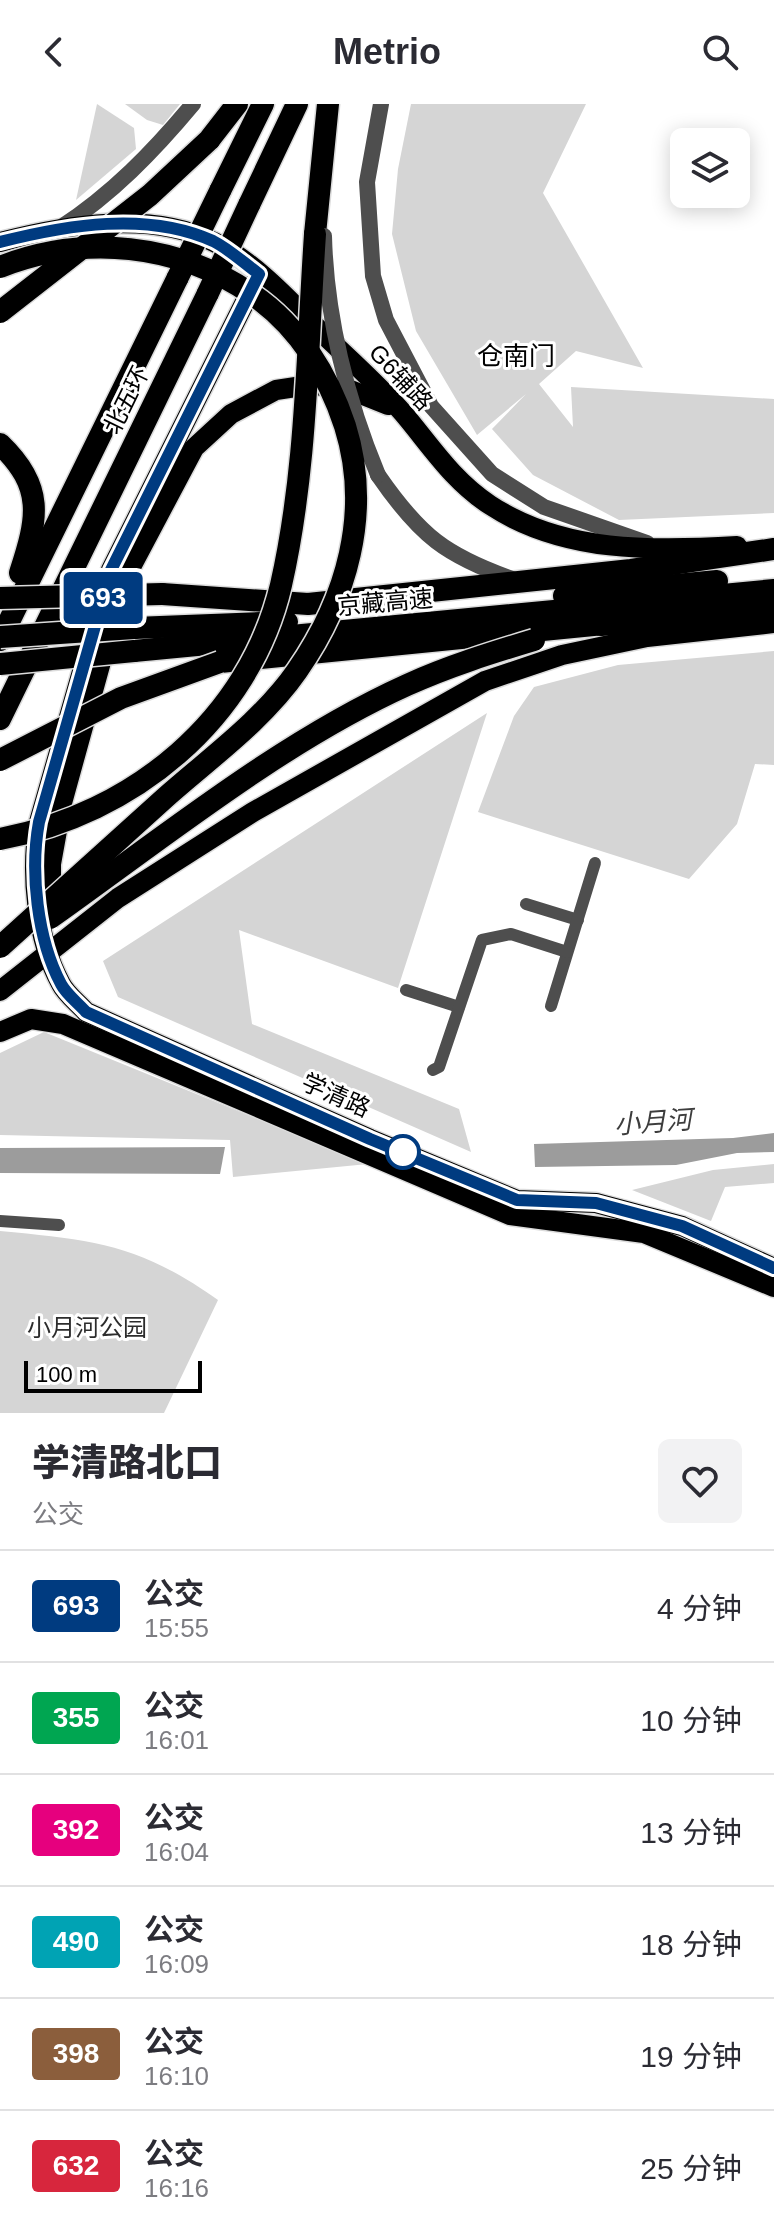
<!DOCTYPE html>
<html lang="zh">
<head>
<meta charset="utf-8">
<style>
	:root { --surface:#fff; --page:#f2f2f3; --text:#2b2b33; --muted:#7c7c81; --line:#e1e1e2 }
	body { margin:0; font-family:Arial,"Noto Sans SC",sans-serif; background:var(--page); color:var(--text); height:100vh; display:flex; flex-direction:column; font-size:30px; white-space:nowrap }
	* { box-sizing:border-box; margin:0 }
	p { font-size:26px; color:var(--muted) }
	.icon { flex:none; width:44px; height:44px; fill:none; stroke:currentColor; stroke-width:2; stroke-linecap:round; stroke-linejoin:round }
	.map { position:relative; height:1309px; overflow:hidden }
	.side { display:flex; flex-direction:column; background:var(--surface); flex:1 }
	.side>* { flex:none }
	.badge { padding:0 16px; border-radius:6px; font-size:28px; line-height:52px }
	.controls { position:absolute; left:670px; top:24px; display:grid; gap:16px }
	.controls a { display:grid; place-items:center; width:80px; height:80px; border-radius:12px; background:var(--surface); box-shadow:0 4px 20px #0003; font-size:40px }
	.scale { position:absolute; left:24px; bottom:20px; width:178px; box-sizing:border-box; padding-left:8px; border:4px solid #000; border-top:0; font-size:22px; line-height:28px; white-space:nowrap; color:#000; -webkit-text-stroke:6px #fff; paint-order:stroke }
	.map>.badge { position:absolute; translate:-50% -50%; box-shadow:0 0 0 4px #fff }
	.round { display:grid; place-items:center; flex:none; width:84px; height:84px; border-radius:12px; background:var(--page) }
	.head { display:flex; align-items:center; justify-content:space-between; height:136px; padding:0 32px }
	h1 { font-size:38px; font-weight:800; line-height:60px }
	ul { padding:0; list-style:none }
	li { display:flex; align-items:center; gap:24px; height:112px; padding:0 32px; border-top:2px solid var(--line) }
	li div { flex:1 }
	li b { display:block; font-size:30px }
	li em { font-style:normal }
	li .badge { min-width:88px; font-weight:700; text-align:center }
	header { display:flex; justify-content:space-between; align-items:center; height:104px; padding:0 32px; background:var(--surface); font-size:36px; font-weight:800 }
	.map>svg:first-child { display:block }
	.green { fill:#d5d5d5 }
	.water { fill:#9c9c9c }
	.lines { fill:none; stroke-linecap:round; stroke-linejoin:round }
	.primary-casing { stroke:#dbdbdb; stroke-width:23 }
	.motorway-casing { stroke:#dbdbdb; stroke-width:25 }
	.minor { stroke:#4e4e4e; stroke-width:12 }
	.tertiary { stroke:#4e4e4e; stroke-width:16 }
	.primary { stroke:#000; stroke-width:20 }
	.motorway { stroke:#000; stroke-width:22 }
	.motorway-bridge-casing { stroke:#dbdbdb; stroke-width:25; stroke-linecap:butt }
	.tertiary-bridge { stroke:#4e4e4e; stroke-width:16 }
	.motorway-bridge { stroke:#000; stroke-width:22 }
	.line-casing { stroke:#fff; stroke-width:18 }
	.line { stroke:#003b80; stroke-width:12 }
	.stop-dot { fill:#fff; stroke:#003b80; stroke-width:4 }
	.labels { text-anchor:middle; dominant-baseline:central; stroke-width:6; stroke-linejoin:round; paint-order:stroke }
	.street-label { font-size:24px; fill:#000; stroke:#fff }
	.park-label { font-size:24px; fill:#2c2c2c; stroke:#fff }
	.neighbourhood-label { font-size:26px; fill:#000; stroke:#fff }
	.water-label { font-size:26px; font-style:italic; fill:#3d3d3d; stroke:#fff }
</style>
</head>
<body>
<header><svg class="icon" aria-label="back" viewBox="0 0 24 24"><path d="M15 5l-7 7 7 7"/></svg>Metrio<svg class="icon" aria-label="search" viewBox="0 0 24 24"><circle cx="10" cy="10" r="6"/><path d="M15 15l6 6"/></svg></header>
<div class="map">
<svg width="774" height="1309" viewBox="0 0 774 1309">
	<rect width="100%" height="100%" fill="#fff"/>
	<g class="green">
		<polygon points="97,0 134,24 136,45 76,96"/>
		<polygon points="125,0 180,0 163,21 147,16"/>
		<polygon points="411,0 586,0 543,89 643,264 576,247 539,280 573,323 571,283 774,295 774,409 619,416 533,371 492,325 526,290 477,331 416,227 392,130 398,65"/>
		<polygon points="774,547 774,661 755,660 737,720 689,775 478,708 514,612 534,583 618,561"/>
		<polygon points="487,609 398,884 239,826 252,920 459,1005 471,1048 118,893 103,857"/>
		<polygon points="44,928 368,1060 233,1073 230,1036 0,1031 0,949"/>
		<polygon points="774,1060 774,1079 725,1083 711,1117 632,1086 713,1066"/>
		<path d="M0,1127C94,1136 139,1140 218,1196L164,1309H0Z"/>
	</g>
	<g class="water">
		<polygon points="774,1029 774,1048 737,1049 676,1061 535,1063 534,1040 733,1034"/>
		<polygon points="225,1043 220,1070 0,1069 0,1044"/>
	</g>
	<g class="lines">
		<g class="primary-casing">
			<g id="primary">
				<path d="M0,138C66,121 150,106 214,138C255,158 289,196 321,228C348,254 378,280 403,309C431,342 452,376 490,401C563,449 653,447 737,442"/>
				<path d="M259,170L111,466L39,718C30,768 36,834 61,880C66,890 78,899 86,908L370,1035L517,1096L596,1099L682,1122L774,1164"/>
				<polyline points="51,808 51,760 62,699 123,478 194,344 231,310 276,286 309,281 343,283 388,301"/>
				<polyline points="0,887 118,794 253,708 485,577 562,551 647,533 774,519"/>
				<polyline points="0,928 31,915 63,920 510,1111 644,1129 774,1183"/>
			</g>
		</g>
		<g class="motorway-casing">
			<g id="motorway">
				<polyline points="209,36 237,0"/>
				<polyline points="220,87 263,0"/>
				<polyline points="249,101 297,0"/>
				<polyline points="315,130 328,0"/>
				<path d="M0,340C45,383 38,414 20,469"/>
				<polyline points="162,490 308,500 631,466 774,445"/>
				<polyline points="564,492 717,477"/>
				<polyline points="601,521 774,504"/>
				<polyline points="134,524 287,518"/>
				<polyline points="0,536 178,173"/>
				<polyline points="134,547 774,486"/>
				<polyline points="220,558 614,519"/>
				<polyline points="0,615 208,189"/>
			</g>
		</g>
		<g class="minor">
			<polyline points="526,800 578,816"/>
			<polyline points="406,886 459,903"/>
			<polyline points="551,902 595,759"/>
			<polyline points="433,966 439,963 482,836 511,830 567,848"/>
			<polyline points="0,1117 59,1121"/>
		</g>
		<g class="tertiary">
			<polyline points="381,0 367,78 373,172 386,216 431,302 492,370 544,403 647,439"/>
			<path d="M60,124C112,90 153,48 193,0"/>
			<path d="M378,371C420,432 446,452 515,476"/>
		</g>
		<use href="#primary" class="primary"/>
		<use href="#motorway" class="motorway"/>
		<g class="motorway-bridge-casing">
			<g id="motorway-bridge">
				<path d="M0,163C84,130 178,139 253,191C298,222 328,270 345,322C372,408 347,495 297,567C263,616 210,654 166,693C111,743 55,793 0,843"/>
				<polyline points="178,173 220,87"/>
				<polyline points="208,189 249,101"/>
				<polyline points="0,208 150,91 209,36"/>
				<polyline points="0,494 162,490"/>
				<polyline points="0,533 134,524"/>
				<polyline points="0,560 134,547"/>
				<polyline points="0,656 121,594 220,558"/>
				<path d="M0,735C133,710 249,616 281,481C307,367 307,246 315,130"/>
				<path d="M50,814C163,734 281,638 407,581C449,562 491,549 534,536"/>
			</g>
		</g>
		<path class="tertiary-bridge" d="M324,132C326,212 347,297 378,371"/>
		<use href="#motorway-bridge" class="motorway-bridge"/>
	</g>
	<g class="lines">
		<g class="line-casing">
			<path id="line" d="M0,138C67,121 147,107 213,137C229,145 244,159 259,170L111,466L39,718C30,767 37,835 61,880C66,890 78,899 86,908L370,1035L517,1096L596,1099L682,1122L774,1164"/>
		</g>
		<use href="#line" class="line"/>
	</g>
	<circle class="stop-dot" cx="403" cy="1048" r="16"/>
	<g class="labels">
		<g class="street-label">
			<text transform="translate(401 273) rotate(47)">G6辅路</text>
			<text transform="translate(126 296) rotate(-64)">北五环</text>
			<text transform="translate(385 498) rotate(-5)">京藏高速</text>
			<text transform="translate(336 991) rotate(24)">学清路</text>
		</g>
		<g class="park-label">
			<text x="87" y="1223">小月河公园</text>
		</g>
		<g class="neighbourhood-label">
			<text x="516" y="252">仓南门</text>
		</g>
		<g class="water-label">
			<text transform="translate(653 1018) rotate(-4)">小月河</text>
		</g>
	</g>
</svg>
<div class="controls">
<a><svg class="icon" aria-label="layers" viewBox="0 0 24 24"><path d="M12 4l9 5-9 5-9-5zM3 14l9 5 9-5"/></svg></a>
</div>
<div class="scale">100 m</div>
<b class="badge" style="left:103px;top:494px;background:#003b80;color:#fff">693</b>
</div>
<section class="side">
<div class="head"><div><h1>学清路北口</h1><p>公交</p></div><a class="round"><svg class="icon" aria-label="heart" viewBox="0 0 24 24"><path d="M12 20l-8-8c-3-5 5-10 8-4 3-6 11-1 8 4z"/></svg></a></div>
<ul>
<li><span class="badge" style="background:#003b80;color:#fff">693</span><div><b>公交</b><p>15:55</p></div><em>4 分钟</em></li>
<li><span class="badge" style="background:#00a651;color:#fff">355</span><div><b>公交</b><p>16:01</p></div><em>10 分钟</em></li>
<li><span class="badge" style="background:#e6007e;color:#fff">392</span><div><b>公交</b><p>16:04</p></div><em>13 分钟</em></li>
<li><span class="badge" style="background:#00a3b4;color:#fff">490</span><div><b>公交</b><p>16:09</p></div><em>18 分钟</em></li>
<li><span class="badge" style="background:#8b5e3c;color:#fff">398</span><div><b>公交</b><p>16:10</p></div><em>19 分钟</em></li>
<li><span class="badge" style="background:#d7263d;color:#fff">632</span><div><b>公交</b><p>16:16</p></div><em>25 分钟</em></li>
</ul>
</section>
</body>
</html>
